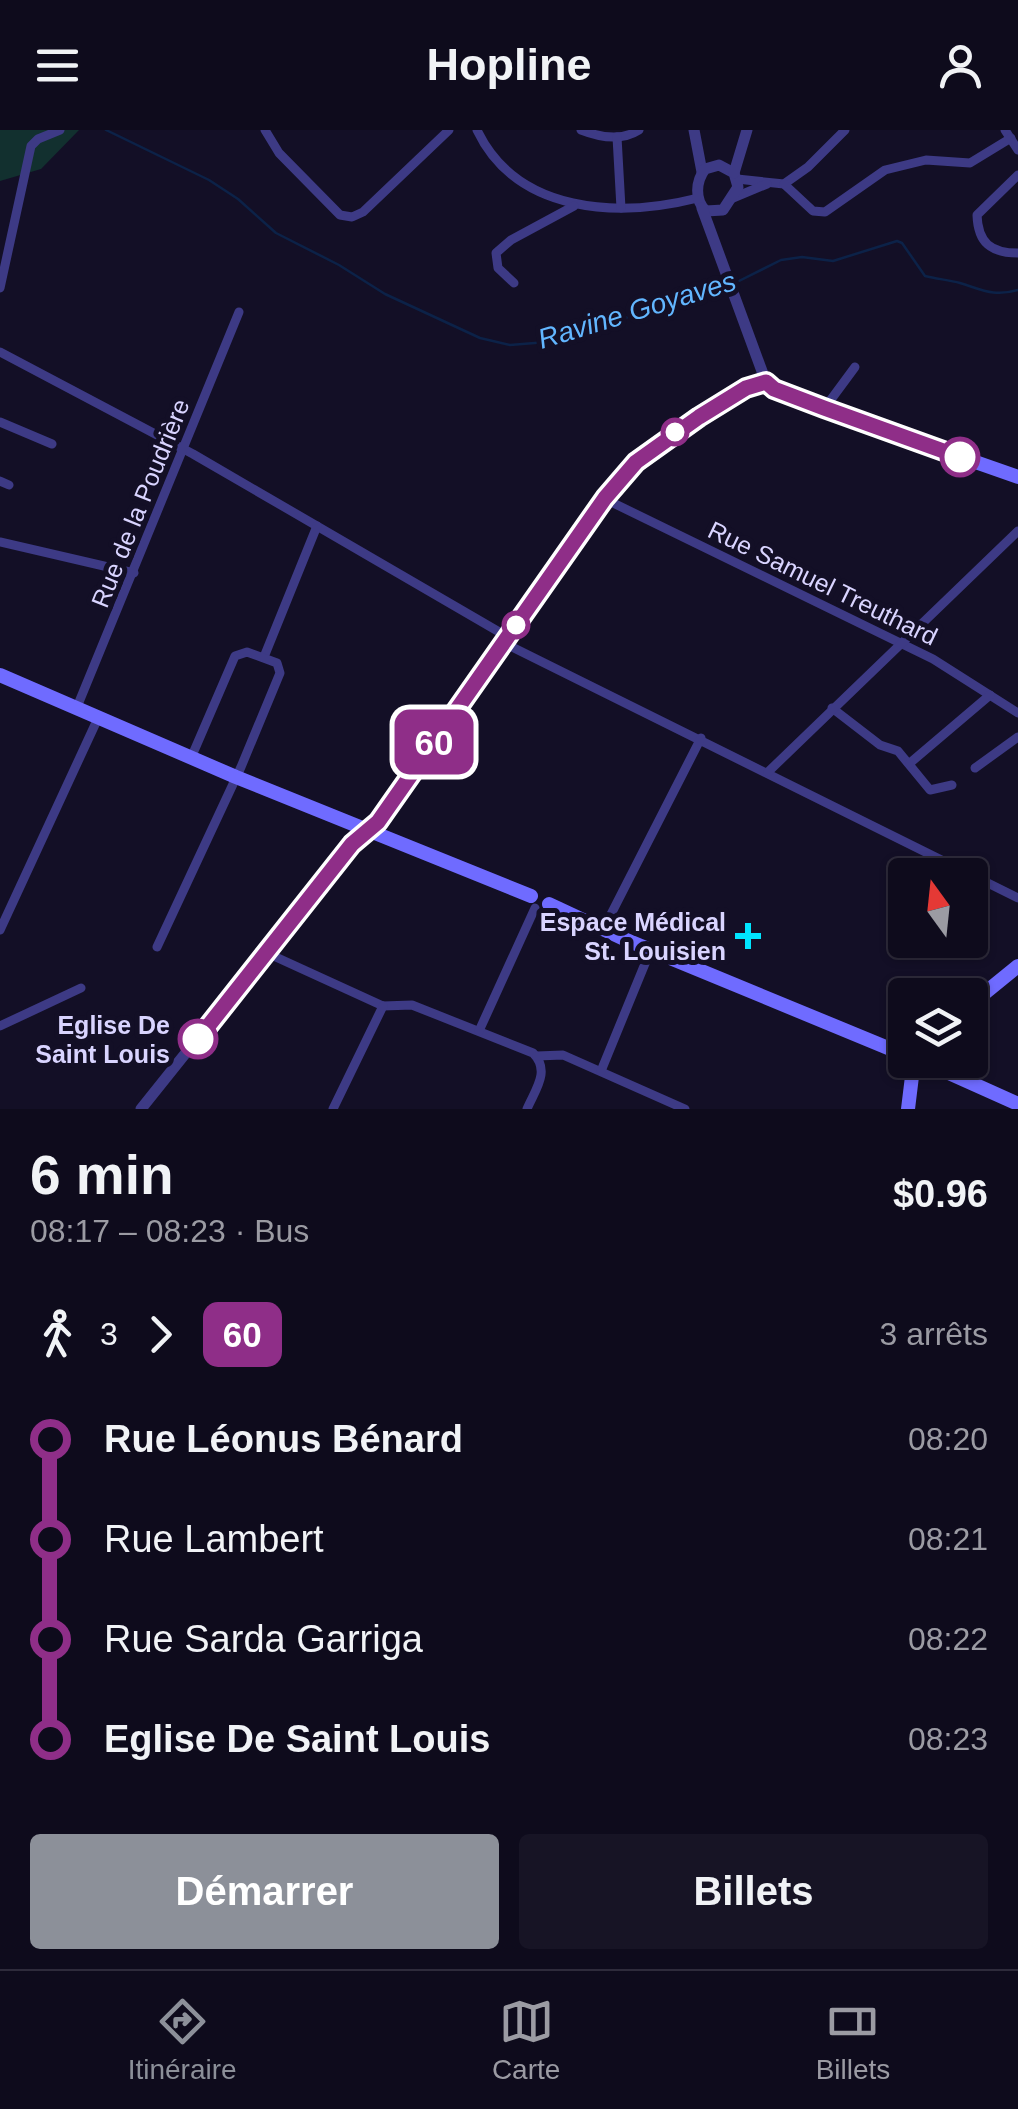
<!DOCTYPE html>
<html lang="fr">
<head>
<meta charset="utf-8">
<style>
	:root { --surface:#0e0b1c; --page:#171425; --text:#f1f3f6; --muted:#9b9ba3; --line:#2e2b3b; --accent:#8c9099 }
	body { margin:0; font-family:Arial,sans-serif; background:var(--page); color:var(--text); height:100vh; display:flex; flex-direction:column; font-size:38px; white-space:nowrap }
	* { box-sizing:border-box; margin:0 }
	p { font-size:32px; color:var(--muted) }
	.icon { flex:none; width:55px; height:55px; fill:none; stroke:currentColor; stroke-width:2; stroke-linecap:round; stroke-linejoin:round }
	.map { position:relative; height:979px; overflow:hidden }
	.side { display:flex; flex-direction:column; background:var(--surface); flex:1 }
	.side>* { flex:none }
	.badge { padding:0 20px; border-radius:15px; font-size:35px; line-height:65px }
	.needle { width:65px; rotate:345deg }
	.controls { position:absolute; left:888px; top:728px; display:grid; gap:20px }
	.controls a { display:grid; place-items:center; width:100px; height:100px; border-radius:10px; background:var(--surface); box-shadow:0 2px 8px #0004,0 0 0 2px var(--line); font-size:50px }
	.map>.badge { position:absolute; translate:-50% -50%; box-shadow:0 0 0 5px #fff }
	.legs { display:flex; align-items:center; gap:15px; height:110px; padding:0 30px; font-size:32px }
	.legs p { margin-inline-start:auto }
	.summary { display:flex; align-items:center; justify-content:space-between; height:170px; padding:0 30px }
	h1 { font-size:55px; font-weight:700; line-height:75px }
	.button { display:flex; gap:20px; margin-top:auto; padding:20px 30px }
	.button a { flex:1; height:115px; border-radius:10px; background:var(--accent); color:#fff; font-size:40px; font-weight:700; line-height:115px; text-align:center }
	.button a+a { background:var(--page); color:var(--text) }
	ul { padding:0 30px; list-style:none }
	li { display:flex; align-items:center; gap:35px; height:100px; font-size:38px }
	li i { display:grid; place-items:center; width:15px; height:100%; margin:0 12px; background:currentColor }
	li i::after { content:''; width:25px; height:25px; margin:-12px; border:8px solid; border-radius:50%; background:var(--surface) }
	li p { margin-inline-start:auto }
	li:first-child i { background:linear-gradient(#0000 50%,currentColor 0) }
	li:last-child i { background:linear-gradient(currentColor 50%,#0000 0) }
	header { display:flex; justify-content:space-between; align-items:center; height:130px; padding:0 30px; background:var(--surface); font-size:45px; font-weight:700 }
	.menu { display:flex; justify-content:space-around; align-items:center; height:140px; border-top:2px solid var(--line); background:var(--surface); font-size:28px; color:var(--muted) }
	.menu a { display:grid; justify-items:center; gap:5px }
	.menu .selected { color:var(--accent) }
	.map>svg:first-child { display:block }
	.green { fill:#12302f }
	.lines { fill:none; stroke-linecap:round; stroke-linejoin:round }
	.stream { stroke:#0c2248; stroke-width:2.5 }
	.minor { stroke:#3d3a85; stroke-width:9 }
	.tertiary { stroke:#3d3a85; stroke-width:11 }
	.secondary { stroke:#6f6bff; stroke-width:14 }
	.line-1-casing { stroke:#fff; stroke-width:22 }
	.line-1 { stroke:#8f2e88; stroke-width:15 }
	.stop-1-dot { fill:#fff; stroke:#8f2e88; stroke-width:5 }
	.poi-dot { fill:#00e5ff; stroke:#130f26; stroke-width:4 }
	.labels { text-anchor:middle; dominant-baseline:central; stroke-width:10; stroke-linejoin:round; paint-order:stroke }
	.street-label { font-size:25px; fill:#d9d4ff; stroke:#130f26 }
	.poi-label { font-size:25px; font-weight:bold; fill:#d9d4ff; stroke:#130f26; text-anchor:end }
	.stop-label { font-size:25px; font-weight:bold; fill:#d9d4ff; stroke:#130f26; text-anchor:end }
	.water-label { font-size:28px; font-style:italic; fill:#62b6ff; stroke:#130f26 }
</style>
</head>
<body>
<header><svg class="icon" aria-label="menu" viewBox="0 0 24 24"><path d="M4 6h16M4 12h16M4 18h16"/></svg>Hopline<svg class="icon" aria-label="person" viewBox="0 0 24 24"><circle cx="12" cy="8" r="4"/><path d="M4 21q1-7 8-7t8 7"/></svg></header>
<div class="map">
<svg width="1018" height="979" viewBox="0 0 1018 979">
	<rect width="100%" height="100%" fill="#130f26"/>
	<polygon class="green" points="0,0 79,0 41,39 0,51"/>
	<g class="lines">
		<g class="stream">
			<polyline points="106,0 209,50 238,69 276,103 339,135 385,164 480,208 510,215 547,212 728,156"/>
			<path d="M735,153L781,130L802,127L833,131L897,111L902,113L925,146C937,149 949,150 960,153C983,160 994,167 1018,160"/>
		</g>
		<g class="minor">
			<polyline points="265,0 279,23 340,85 352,87 363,82 449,0"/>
			<path d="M477,0C517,84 619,88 698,68"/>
			<path d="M581,0C599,7 622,11 639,0"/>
			<polyline points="1005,0 1018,20"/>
			<polyline points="617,7 621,78"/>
			<path d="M1018,45L977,85C978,113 991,123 1018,123"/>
			<polyline points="737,49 784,54 808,37 845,0"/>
			<polyline points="784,54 813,81 825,82 885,40 926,30 970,33 1011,8"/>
			<polyline points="733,68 767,54"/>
			<polyline points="514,153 498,138 496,123 511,110 574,76"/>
			<polyline points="0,158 31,16 38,9 60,0"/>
			<polyline points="0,222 193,324 508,507"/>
			<polyline points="824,279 855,237"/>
			<polyline points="0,292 52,314"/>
			<polyline points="0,351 9,355"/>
			<polyline points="605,369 933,529 1018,583"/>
			<polyline points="0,412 134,443"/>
			<polyline points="504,513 1018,768"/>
			<polyline points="264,527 317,396"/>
			<polyline points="77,577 239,182"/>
			<polyline points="832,578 880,615 898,621 930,660 952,655"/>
			<polyline points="910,633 990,565"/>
			<polyline points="975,638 1018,607"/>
			<polyline points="768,642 1018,401"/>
			<polyline points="598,797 606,794 701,608"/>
			<polyline points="0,800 99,586"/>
			<polyline points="157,817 241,637 280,543 277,533 247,522 235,526 191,628"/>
			<polyline points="267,823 383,876"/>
			<path d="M383,876L412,875L533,923C551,941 535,960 527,979"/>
			<polyline points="0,896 81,858"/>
			<polyline points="479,901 535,778"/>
			<polyline points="537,926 563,925 685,979"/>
			<polyline points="601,941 651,819"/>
			<polyline points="333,979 383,876"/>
		</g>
		<g class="tertiary">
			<polyline points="694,0 702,42"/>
			<path d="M719,35L734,43L738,57L723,80L706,81C694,70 696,51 705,39Z"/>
			<polyline points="734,43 747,0"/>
			<polyline points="702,78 766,252"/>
			<polyline points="141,979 353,714 359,706 370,702"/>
		</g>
		<g class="secondary">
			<polyline points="0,545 236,647 531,766"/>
			<path d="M370,702L626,342C653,311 727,263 766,252L774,259L824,279L1018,347"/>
			<polyline points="549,774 624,809 905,925"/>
			<polyline points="970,875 1018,836"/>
			<polyline points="920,930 1018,974"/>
			<polyline points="908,979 914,930"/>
		</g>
	</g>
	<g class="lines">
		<g class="line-1-casing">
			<polyline id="line-1" points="198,909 352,714 378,692 605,368 636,332 699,287 746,258 766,252 774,259 824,278 960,327"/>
		</g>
		<use href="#line-1" class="line-1"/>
	</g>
	<g class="stop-1-dot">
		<circle cx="675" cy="302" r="12"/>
		<circle cx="960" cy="327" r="18"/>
		<circle cx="516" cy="495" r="12"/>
		<circle cx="198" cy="909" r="18"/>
	</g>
	<path class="poi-dot" d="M743 791h10v10h10v10h-10v10h-10v-10h-10v-10h10z"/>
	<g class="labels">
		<g class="street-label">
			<text transform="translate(140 373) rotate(-68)">Rue de la Poudrière</text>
			<text transform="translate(823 453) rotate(26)">Rue Samuel Treuthard</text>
		</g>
		<g class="poi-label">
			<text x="726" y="792">Espace Médical<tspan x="726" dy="29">St. Louisien</tspan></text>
		</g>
		<g class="stop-label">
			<text x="170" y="895">Eglise De<tspan x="170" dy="29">Saint Louis</tspan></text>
		</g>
		<g class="water-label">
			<text transform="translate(637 180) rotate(-17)">Ravine Goyaves</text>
		</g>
	</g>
</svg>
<div class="controls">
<a><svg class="needle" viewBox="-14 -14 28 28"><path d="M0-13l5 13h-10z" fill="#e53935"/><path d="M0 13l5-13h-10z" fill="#9b9ba3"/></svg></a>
<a><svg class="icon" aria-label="layers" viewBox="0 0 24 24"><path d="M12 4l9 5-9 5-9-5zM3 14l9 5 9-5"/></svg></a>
</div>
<b class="badge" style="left:434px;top:612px;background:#8f2e88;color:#fff">60</b>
</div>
<section class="side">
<div class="summary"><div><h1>6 min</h1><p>08:17 – 08:23 · Bus</p></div><b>$0.96</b></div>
<div class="legs"><svg class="icon" aria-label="walk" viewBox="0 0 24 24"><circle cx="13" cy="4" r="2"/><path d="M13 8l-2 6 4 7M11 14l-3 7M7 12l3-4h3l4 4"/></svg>3<svg class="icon" aria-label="forward" viewBox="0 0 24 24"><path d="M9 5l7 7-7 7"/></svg><b class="badge" style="background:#8f2e88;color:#fff">60</b><p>3 arrêts</p></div>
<ul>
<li><i style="color:#8f2e88"></i><b>Rue Léonus Bénard</b><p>08:20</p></li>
<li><i style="color:#8f2e88"></i><span>Rue Lambert</span><p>08:21</p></li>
<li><i style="color:#8f2e88"></i><span>Rue Sarda Garriga</span><p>08:22</p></li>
<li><i style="color:#8f2e88"></i><b>Eglise De Saint Louis</b><p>08:23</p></li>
</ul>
<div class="button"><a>Démarrer</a><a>Billets</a></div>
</section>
<nav class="menu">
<a class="selected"><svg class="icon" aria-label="directions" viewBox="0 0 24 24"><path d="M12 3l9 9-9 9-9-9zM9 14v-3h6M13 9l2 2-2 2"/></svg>Itinéraire</a>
<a><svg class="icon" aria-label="map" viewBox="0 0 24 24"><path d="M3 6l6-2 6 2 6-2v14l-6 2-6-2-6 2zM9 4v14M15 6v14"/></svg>Carte</a>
<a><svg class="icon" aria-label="tickets" viewBox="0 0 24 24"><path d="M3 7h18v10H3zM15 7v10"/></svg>Billets</a>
</nav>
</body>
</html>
